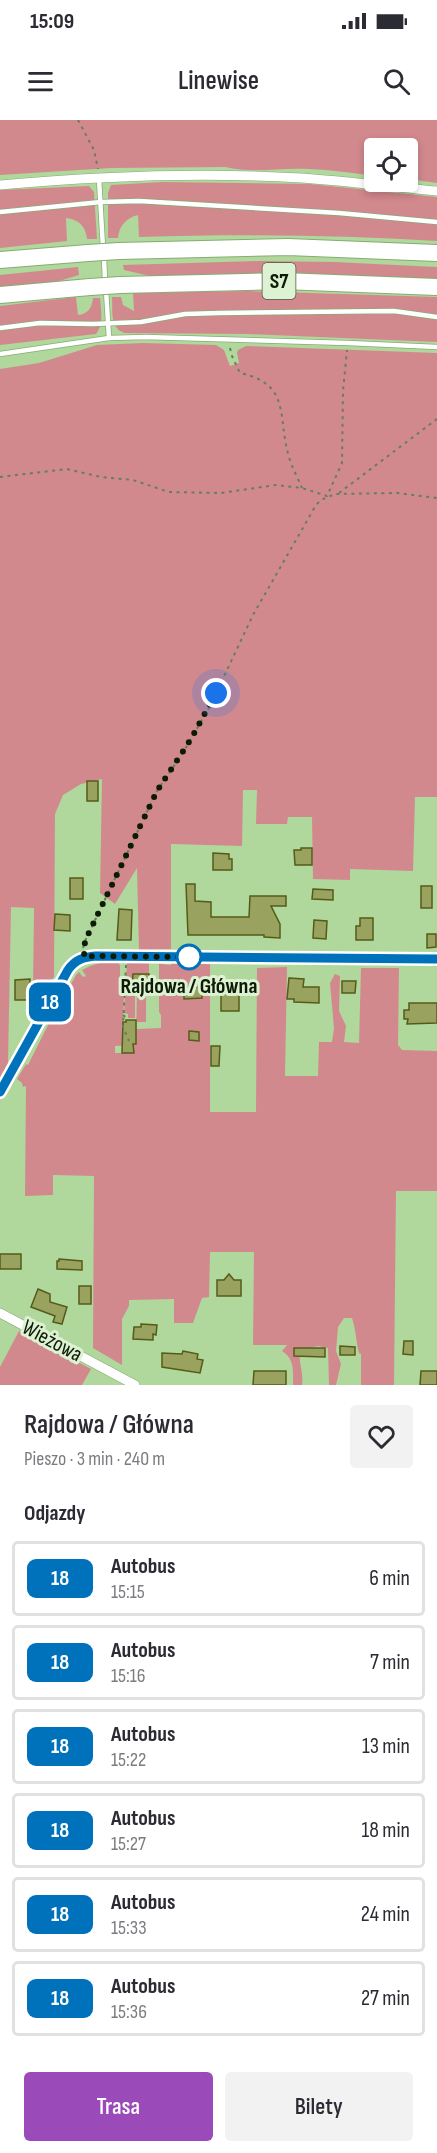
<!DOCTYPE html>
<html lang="pl">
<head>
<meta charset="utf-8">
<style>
	:root { --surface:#fff; --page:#f2f2f3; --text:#2b2b33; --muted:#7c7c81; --line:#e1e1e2; --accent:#9b4aba }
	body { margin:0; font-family:"Sofia Sans Condensed",sans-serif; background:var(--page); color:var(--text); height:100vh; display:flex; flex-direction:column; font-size:22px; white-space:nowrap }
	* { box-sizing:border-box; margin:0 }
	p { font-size:20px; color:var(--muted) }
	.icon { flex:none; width:33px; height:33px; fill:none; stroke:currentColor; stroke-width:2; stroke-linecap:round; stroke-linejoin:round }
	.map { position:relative; height:1265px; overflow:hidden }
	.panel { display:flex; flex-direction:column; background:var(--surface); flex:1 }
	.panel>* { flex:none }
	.badge { padding:0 12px; border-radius:9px; font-size:21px; line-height:39px }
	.tools { position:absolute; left:364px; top:18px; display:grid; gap:12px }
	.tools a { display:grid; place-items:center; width:54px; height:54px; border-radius:6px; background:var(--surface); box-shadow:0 3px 9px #0003; font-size:30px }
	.you { position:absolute; width:30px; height:30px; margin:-15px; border:4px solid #fff; border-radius:50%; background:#1a73e8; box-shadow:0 0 0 9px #1a73e833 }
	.map>.badge { position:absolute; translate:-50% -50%; box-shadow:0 0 0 3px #fff }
	h2 { padding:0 24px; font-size:22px; line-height:54px }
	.round { display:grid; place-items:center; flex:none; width:63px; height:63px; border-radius:6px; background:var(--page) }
	.summary { display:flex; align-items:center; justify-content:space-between; height:102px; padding:0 24px }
	h1 { font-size:28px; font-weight:600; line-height:45px }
	.cta { display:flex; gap:12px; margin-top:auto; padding:12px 24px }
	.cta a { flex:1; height:69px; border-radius:6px; background:var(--accent); color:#fff; font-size:24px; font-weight:600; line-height:69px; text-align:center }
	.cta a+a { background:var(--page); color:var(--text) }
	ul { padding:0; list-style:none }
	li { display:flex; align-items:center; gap:18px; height:75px; margin:0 12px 9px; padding:0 12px; border:3px solid var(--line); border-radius:6px }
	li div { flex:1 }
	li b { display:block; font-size:22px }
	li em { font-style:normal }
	li .badge { min-width:66px; font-weight:700; text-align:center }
	.status { display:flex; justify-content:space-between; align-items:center; height:42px; padding:0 30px; background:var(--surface); direction:ltr }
	.status svg { height:16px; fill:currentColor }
	header { display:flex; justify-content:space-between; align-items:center; height:78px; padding:0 24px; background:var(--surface); font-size:27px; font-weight:600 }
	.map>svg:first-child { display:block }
	.green { fill:#d2898e; fill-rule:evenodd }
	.building { fill:#99a25f; stroke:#545c17; stroke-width:1.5 }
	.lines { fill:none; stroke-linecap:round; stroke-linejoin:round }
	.service-casing { stroke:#86ac73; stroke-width:6 }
	.minor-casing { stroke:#86ac73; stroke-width:10 }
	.motorway-casing { stroke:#86ac73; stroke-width:18 }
	.path { stroke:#658056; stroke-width:2; stroke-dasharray:3 4.5; stroke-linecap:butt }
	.service { stroke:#fff; stroke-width:4.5 }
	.minor { stroke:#fff; stroke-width:9 }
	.motorway { stroke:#fff; stroke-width:16 }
	.motorway-bridge-casing { stroke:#86ac73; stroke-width:18; stroke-linecap:butt }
	.motorway-bridge { stroke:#fff; stroke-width:16 }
	.line-casing { stroke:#fff; stroke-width:14 }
	.line { stroke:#0072bc; stroke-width:9 }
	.walk { stroke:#0d1b05; stroke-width:6; stroke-dasharray:0 10.8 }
	.stop-dot { fill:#fff; stroke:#0072bc; stroke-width:3 }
	.labels { text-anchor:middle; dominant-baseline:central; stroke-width:6; stroke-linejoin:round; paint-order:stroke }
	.shield { fill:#ddf1d3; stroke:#4b5b43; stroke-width:1.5 }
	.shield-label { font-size:21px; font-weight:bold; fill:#0d1b05 }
	.stop-label { font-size:22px; font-weight:bold; fill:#0d1b05; stroke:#ddf1d3 }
	.street-label { font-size:22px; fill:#0d1b05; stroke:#ddf1d3 }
</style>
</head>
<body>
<div class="status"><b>15:09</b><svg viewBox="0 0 49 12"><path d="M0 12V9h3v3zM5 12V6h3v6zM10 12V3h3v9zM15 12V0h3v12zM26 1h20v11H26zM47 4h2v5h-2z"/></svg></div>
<header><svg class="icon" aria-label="menu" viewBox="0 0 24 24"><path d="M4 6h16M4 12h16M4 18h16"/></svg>Linewise<svg class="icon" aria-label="search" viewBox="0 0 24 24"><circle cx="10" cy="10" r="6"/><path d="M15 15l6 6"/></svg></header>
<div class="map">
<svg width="437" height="1265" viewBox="0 0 437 1265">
	<rect width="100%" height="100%" fill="#b0d79c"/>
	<g class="green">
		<path d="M0,0H437V63L408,59V28H375V56C353,53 331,50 309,49C280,47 255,54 225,47L111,48L0,55Z"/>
		<path d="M162,62L310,64L437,77V121C338,115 239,114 139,117L138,95C126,98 119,106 118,118H108V73L111,65Z"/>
		<path d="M89,66L94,72L97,119H87C86,106 78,99 66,98L67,121L0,128V70Z"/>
		<polygon points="260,141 334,142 437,147 437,160 297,154 150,156 124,150 123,145"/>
		<polygon points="78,147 79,155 56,162 0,167 0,155"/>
		<path d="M248,171L437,177V222L247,214L125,213C109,209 113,190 112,177H121L123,185L134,191L133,173Z"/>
		<path d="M76,177L78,195C88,194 92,188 93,178H100C101,191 104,204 96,214L0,225V186Z"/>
		<polygon points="143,223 216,225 224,230 230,246 239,243 237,233 238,230 246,226 437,233 437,677 415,677 413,751 350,749 350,760 313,759 312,697 288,697 287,704 256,704 257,670 243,670 242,726 171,724 171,829 139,830 137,748 115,784 100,773 102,659 81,664 63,675 55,694 54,857 41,872 33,870 34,788 11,787 8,943 0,958 0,249 39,243 97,225"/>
		<path d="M118,841L120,846V871L124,873L123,909L129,924H136L137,868H146V902H137V909L161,908V895L159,892V841L161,844L171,845V841L210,842V992H256L257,848L287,847L285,956H318L319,922H332L334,908L330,863L335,854L340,856L339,891L346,906L344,922L359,923L361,848H399L398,925L402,930L437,931V1071H396L394,1265H361V1234L359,1233C356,1222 356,1210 352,1198H344L338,1207L336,1231L341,1244L336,1265H329L328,1228L318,1226L300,1230C298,1243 304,1252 302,1265H293C293,1252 295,1239 282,1231L287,1225H253L254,1132H210L209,1177L202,1178L193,1203H174V1179L129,1180V1186L122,1199V1245L93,1228L94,1056L53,1055V1075L25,1076L26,966L23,967L22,963L17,959L26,944L28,945L53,895H55L58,887L76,855L79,852L83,857L86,856L82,850C93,844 105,841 118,841ZM133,925V933H115V926Z"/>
		<polygon points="127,842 149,842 149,854 133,855 133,868 135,868 135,898 128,898 128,894 124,893"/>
		<polygon points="19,1211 91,1249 82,1265 0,1265 0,1247"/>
	</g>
	<g class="building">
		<rect x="87" y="661" width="11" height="20"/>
		<polygon points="301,728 312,728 312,745 295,745 294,730 301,730"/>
		<polygon points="213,733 229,734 229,739 232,739 232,750 213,750"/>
		<rect x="70" y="758" width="13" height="21"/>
		<polygon points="186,764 195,764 195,781 211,782 211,797 249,797 250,776 286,776 286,786 271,786 280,804 280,818 264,817 264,815 188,815"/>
		<rect x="421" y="766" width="11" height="22"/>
		<polygon points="313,769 333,770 333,780 312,779"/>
		<polygon points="119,789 132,790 131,820 117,820"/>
		<polygon points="55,794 70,795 70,811 54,810"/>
		<polygon points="360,798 373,798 373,820 356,820 356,806 360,806"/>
		<polygon points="314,800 327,801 326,819 313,818"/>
		<polygon points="427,814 436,814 436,827 427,828"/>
		<polygon points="133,854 149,854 149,868 132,868"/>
		<polygon points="289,858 304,859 303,867 319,867 319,883 294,882 294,879 287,879"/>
		<polygon points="30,859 30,880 15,880 15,860"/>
		<polygon points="342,861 356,861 355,873 342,873"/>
		<polygon points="184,866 202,868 202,878 184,879"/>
		<rect x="221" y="874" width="18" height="17"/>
		<polygon points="409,883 437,883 437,903 407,904 408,899 404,899 404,890 409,890"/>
		<polygon points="126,900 136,900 136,924 133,924 134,933 122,933 123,902 126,902"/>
		<polygon points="189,911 199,912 199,921 189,920"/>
		<polygon points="211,926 220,926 219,946 211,946"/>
		<rect x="0" y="1134" width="21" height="15"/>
		<polygon points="59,1139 82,1141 82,1150 57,1149 57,1141 59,1141"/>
		<polygon points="229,1154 234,1160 241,1160 241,1176 217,1176 217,1160 224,1160"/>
		<rect x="79" y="1166" width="12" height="18"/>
		<polygon points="38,1169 50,1174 50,1182 67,1187 62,1204 53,1202 55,1196 31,1187"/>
		<polygon points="141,1204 157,1205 156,1215 153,1214 153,1220 133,1219 134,1207 141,1207"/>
		<polygon points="404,1221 413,1221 413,1235 403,1234"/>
		<polygon points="340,1226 355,1227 355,1235 340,1235"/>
		<polygon points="294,1228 325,1228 325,1237 294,1236"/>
		<polygon points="183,1231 198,1234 197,1239 203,1240 200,1253 162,1247 162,1233 182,1234"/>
		<polygon points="254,1251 286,1251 286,1265 253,1265"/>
		<polygon points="421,1251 437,1251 437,1265 420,1265"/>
	</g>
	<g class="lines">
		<g class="service-casing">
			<g id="service">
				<polyline points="99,59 103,128"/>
				<polyline points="0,92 101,82 139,81 339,93 437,102"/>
				<polyline points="104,137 105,161"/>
				<polyline points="106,170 109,218"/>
				<polyline points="0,208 40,203 93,204 141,202 185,194 219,193 394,191 437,197"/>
				<polyline points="0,234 109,218 145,217 348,223 437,227"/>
			</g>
		</g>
		<g class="minor-casing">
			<g id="minor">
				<path d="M0,65C99,56 201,52 301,58C346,61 392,67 437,71"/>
				<path d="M0,972L68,850C75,840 83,837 95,836L437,839"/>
				<polyline points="0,1193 135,1265"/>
			</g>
		</g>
		<g class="motorway-casing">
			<g id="motorway">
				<polyline points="119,131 288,127 437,133"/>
				<polyline points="0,140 88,133"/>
				<polyline points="120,165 282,161 437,167"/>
				<polyline points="0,175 90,167"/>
			</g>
		</g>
		<g class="path">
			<polyline points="78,0 94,30 98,49"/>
			<path d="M230,228L232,236L240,253C292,264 277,298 289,337C292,348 298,358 302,368"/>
			<polyline points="0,357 67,349 101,357 133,360 169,372 221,373 276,365 302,368 327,376 342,343 343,271 347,230"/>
			<polyline points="339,373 437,299"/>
			<polyline points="83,828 85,821 157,671 184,631 210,586 253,495 316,385 321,380 335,374 397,373 437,378"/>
			<polyline points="126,845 123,907 129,921"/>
			<polyline points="123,895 128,899"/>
		</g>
		<use href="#service" class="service"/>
		<use href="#minor" class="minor"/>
		<use href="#motorway" class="motorway"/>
		<g class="motorway-bridge-casing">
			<g id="motorway-bridge">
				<polyline points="88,133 119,131"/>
				<polyline points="90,167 120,165"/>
			</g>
		</g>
		<use href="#motorway-bridge" class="motorway-bridge"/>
	</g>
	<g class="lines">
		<g class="line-casing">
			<path id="line" d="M0,972L68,850C75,840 83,837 96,836L437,839"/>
		</g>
		<use href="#line" class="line"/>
		<polyline class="walk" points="189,837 96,836 84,837 85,821 157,671 191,619 216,573"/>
	</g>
	<circle class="stop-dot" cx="189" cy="837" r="12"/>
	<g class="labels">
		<rect class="shield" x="262.5" y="143" width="33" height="36" rx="4.5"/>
		<g class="shield-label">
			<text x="279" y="161">S7</text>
		</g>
		<g class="stop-label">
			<text x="189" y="866">Rajdowa / Główna</text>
		</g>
		<g class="street-label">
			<text transform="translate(52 1221) rotate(28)">Wieżowa</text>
		</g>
	</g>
</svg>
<div class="tools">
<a><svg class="icon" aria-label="locate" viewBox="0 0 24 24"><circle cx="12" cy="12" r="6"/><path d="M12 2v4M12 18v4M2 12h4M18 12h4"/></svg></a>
</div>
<div class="you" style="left:216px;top:573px"></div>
<b class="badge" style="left:50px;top:882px;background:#0072bc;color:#fff">18</b>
</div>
<section class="panel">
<div class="summary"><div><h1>Rajdowa / Główna</h1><p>Pieszo · 3 min · 240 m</p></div><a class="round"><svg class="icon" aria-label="heart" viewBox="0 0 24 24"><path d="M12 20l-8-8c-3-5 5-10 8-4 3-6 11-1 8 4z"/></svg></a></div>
<h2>Odjazdy</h2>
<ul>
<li><span class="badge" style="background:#0072bc;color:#fff">18</span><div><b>Autobus</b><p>15:15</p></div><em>6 min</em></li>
<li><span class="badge" style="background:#0072bc;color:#fff">18</span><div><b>Autobus</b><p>15:16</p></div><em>7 min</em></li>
<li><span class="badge" style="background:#0072bc;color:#fff">18</span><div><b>Autobus</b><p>15:22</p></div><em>13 min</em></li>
<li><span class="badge" style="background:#0072bc;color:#fff">18</span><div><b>Autobus</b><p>15:27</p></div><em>18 min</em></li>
<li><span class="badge" style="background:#0072bc;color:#fff">18</span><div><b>Autobus</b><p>15:33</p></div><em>24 min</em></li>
<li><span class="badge" style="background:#0072bc;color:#fff">18</span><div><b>Autobus</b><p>15:36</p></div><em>27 min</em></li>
</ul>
<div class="cta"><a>Trasa</a><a>Bilety</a></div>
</section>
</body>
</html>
